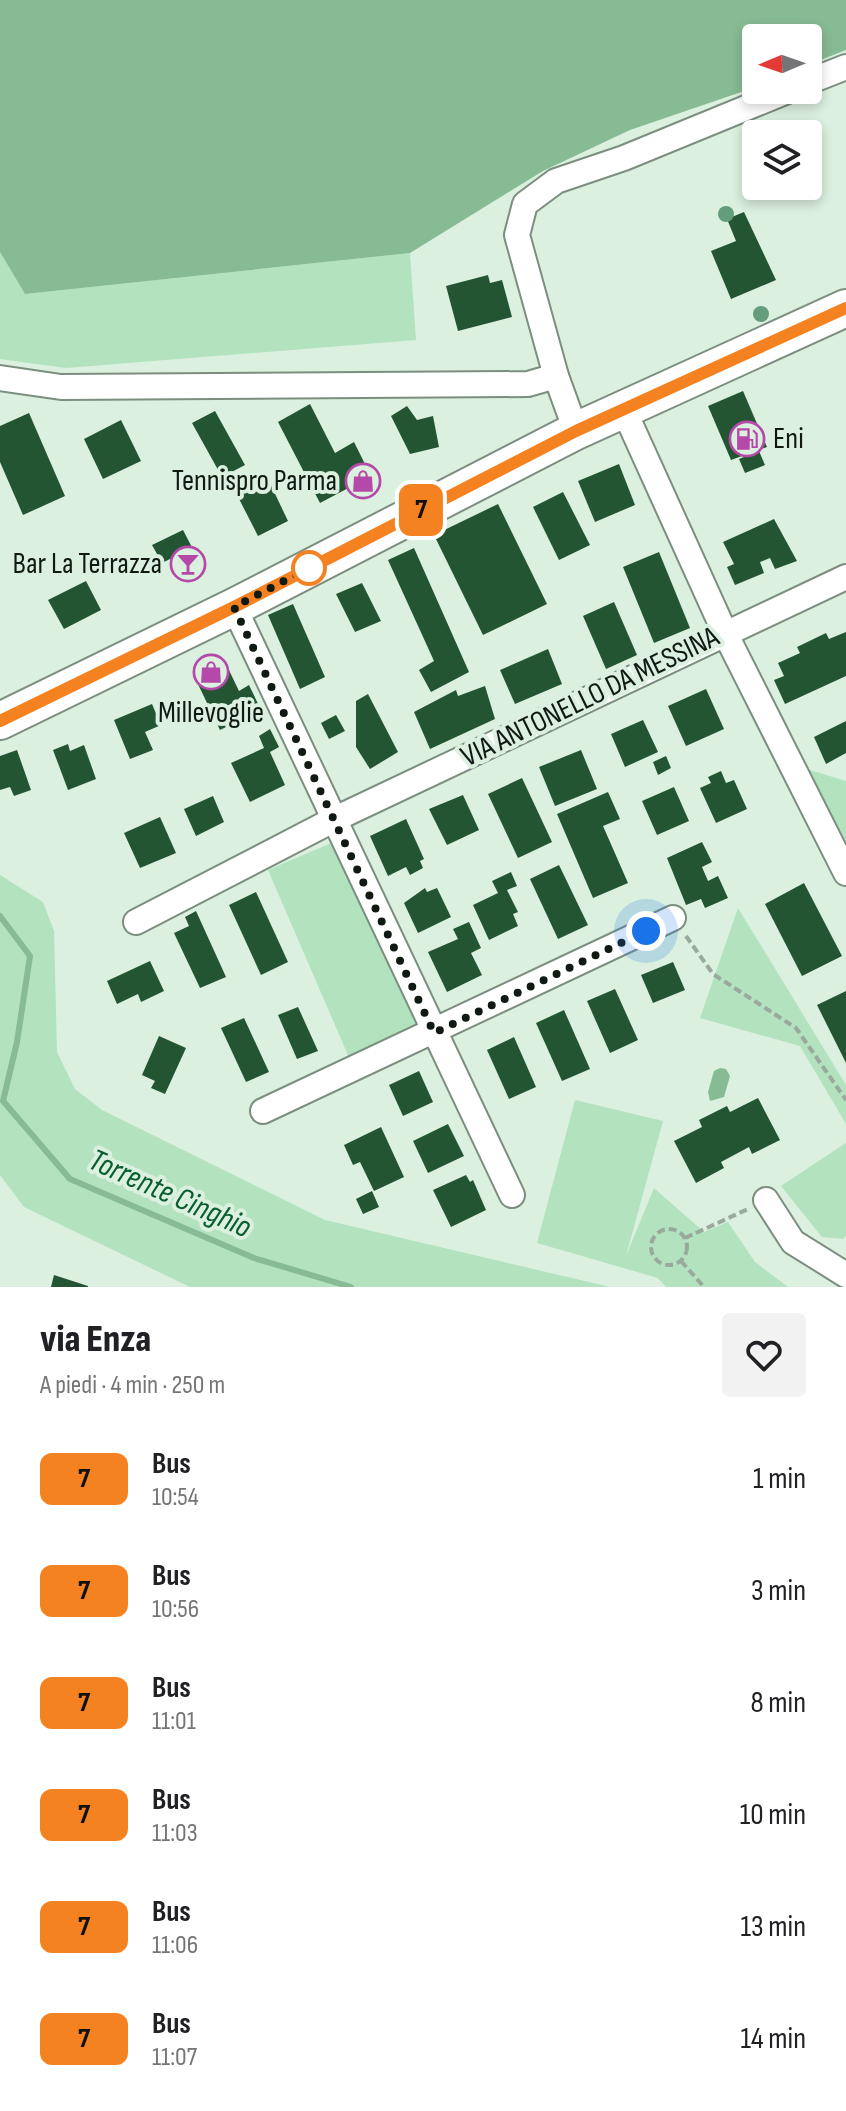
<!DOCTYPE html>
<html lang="it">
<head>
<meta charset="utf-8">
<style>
	:root { --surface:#fff; --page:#f2f2f2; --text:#202124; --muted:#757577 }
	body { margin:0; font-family:"Sofia Sans Condensed",sans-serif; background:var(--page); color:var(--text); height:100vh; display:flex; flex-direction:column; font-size:30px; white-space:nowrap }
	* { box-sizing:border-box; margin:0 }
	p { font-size:26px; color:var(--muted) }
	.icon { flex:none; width:44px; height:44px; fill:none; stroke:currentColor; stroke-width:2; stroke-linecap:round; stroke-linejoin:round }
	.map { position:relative; height:1287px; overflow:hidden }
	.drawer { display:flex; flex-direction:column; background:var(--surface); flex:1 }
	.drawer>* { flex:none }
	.badge { padding:0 16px; border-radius:12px; font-size:28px; line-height:52px }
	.needle { width:52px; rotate:268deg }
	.controls { position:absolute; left:742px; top:24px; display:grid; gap:16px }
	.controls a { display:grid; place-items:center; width:80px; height:80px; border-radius:8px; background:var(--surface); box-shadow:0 4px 12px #0003; font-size:40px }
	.you { position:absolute; width:40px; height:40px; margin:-20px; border:6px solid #fff; border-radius:50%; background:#1a73e8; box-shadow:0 0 0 12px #1a73e833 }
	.map>.badge { position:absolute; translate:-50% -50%; box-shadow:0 0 0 4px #fff }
	.round { display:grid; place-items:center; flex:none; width:84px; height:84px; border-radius:8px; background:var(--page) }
	.overview { display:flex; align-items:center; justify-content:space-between; height:136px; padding:0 40px }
	h1 { font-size:38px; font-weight:800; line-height:60px }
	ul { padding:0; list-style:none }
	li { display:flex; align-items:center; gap:24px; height:112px; padding:0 40px }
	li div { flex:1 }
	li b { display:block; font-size:30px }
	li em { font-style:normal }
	li .badge { min-width:88px; font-weight:700; text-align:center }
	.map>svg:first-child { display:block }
	.green { fill:#b2e2be }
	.water { fill:#87bb94 }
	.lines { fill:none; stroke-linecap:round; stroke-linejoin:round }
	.stream { stroke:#87bb94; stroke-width:6 }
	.building { fill:#245533 }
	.street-casing { stroke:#7b8e7f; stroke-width:28 }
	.secondary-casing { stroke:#7b8e7f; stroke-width:40 }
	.path { stroke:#99aa9d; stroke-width:4; stroke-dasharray:8 4; stroke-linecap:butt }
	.street { stroke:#fff; stroke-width:24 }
	.secondary { stroke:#fff; stroke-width:36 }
	.tree { fill:#639d7b }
	.line-casing { stroke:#fff; stroke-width:18 }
	.line { stroke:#f58220; stroke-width:12 }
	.walk { stroke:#111913; stroke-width:8; stroke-dasharray:0 14.4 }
	.stop-dot { fill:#fff; stroke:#f58220; stroke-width:4 }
	.labels { text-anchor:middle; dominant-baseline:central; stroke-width:8; stroke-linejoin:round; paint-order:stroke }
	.poi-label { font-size:30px; fill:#111913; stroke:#dbf0df; text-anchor:end }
	.street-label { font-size:30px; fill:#111913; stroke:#dbf0df }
	.water-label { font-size:32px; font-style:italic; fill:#095e2f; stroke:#dbf0df }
</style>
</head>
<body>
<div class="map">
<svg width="846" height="1287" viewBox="0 0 846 1287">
	<rect width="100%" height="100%" fill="#dbf0df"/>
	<g class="green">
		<polygon points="0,252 25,294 410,253 416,340 66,368 0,359"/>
		<polygon points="803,768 846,781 846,842"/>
		<polygon points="336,841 422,1030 351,1062 268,870"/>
		<polygon points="0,875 43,902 54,931 57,1052 75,1089 102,1110 325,1220 610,1287 190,1287 24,1207 0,1175"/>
		<polygon points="738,908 846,1085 846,1124 800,1046 700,1018"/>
		<polygon points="575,1100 663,1121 626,1256 654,1188 704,1232 728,1222 755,1262 788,1287 666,1287 658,1278 537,1243"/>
		<polygon points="846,1143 846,1236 843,1239 822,1237 781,1186"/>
	</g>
	<g class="water">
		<polygon points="0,0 846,0 846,50 808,65 808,38 756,38 756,87 630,130 543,171 410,253 25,294 0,252"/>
		<polygon points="720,1068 726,1069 730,1076 724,1097 710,1101 708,1092 714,1071"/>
	</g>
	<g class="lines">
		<polyline class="stream" points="0,916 30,956 17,1042 3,1101 70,1179 254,1258 351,1287"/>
	</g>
	<g class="building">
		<polygon points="744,212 776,280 731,299 711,251 736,241 727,219"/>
		<polygon points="488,275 490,283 502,280 512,317 458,331 446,286"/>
		<polygon points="743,391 767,447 731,460 708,406"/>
		<polygon points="310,404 335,453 354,442 371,476 320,503 278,422"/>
		<polygon points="407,406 417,420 433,416 439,447 410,454 391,416"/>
		<polygon points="215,411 245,465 222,477 192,423"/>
		<polygon points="29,413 65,496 23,515 0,462 0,426"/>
		<polygon points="121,420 141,461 103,479 84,439"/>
		<polygon points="759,451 765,465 745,473 739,459"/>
		<polygon points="619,464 635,505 595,522 578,481"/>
		<polygon points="267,477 288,521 258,536 236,493"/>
		<polygon points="563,492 590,545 559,560 533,507"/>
		<polygon points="498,504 547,604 483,635 434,535"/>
		<polygon points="774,519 797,561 775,569 770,558 760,562 764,573 735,585 727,567 734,564 723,542"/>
		<polygon points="183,530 198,559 178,569 172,558 162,563 152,545"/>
		<polygon points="414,548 469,672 431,692 419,670 434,661 388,560"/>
		<polygon points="659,552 690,628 654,643 623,567"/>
		<polygon points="86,581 101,610 64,629 48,600"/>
		<polygon points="362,583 381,621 355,632 336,594"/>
		<polygon points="614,602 637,655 606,669 583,616"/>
		<polygon points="293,604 325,677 300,689 268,615"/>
		<polygon points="846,632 846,676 785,704 774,680 784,676 778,663 800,653 797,647 826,633 829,639"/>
		<polygon points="548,649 562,684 515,704 500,670"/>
		<polygon points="226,664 239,691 249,685 261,710 220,730 196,680"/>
		<polygon points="485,686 495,719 430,749 414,712 456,690 458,696"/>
		<polygon points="706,689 724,729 686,746 668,706"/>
		<polygon points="368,694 398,752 370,769 356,747 356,701"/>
		<polygon points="152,704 161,725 145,732 153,750 130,759 114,720"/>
		<polygon points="336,715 345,731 329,739 321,723"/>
		<polygon points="643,720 658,752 625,767 611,734"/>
		<polygon points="846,721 846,753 826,764 814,737"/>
		<polygon points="270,729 279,747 270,752 285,785 250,802 231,763 264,748 259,736"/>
		<polygon points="68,744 70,751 84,745 96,779 68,790 53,750"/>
		<polygon points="17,750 31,790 14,796 10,787 0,790 0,756"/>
		<polygon points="581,750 597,789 555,806 539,767"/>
		<polygon points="666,756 671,768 658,775 653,762"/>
		<polygon points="721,771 726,783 734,780 747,809 716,823 700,788 711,783 708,777"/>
		<polygon points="522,778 552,842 518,858 488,794"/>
		<polygon points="674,787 689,821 657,835 642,801"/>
		<polygon points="608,792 620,819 603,826 628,883 593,898 557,814"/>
		<polygon points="463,795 479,830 447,845 429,809"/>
		<polygon points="213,796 224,822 196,836 184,809"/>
		<polygon points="160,817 176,853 140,868 124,833"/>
		<polygon points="406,819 424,859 420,861 423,868 410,875 406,867 388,876 370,836"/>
		<polygon points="702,842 712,862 702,867 708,881 718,876 728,898 705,908 701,899 686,905 667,858"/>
		<polygon points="559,865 588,925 558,939 530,879"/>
		<polygon points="511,872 517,886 507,890 518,912 513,914 518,926 489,940 473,905 498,893 492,881"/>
		<polygon points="804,883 842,956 802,976 765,904"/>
		<polygon points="425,888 427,892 437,888 451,917 418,933 404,903"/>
		<polygon points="256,892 288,962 261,975 229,905"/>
		<polygon points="196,911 226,977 200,988 174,933 189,926 185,917"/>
		<polygon points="469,922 481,948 471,953 482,975 447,992 428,952 458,939 453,929"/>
		<polygon points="150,961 164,991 141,1002 138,994 117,1004 107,981"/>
		<polygon points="673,962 685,990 653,1003 641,975"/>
		<polygon points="615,989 638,1040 610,1053 587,1001"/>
		<polygon points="846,991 846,1063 817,1005"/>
		<polygon points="298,1007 318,1051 297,1059 278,1015"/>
		<polygon points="564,1010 590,1069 562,1081 536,1023"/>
		<polygon points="244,1018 269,1072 246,1082 221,1028"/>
		<polygon points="159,1036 186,1048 165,1094 151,1088 155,1081 142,1075"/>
		<polygon points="514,1037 536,1087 509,1099 487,1050"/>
		<polygon points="419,1071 433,1102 403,1116 389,1085"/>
		<polygon points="758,1098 780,1140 752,1154 749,1147 721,1162 724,1168 696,1183 674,1141 702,1127 699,1120 727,1106 730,1112"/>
		<polygon points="448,1124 464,1156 428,1173 413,1141"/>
		<polygon points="381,1127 404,1177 374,1191 360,1162 353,1165 344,1145"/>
		<polygon points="466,1175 470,1182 473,1180 486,1210 451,1227 433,1190"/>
		<polygon points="372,1191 379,1207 363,1214 356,1199"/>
		<polygon points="54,1275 88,1286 88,1287 51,1287"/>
	</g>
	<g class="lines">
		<g class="street-casing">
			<g id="street">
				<polyline points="808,82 846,67"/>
				<polyline points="0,378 61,387 528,384 556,376"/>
				<polyline points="623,408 725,633 846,873"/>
				<polyline points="576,431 556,376 517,235 525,204 556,181 624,158 790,90"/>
				<polyline points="234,607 512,1195"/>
				<polyline points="136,922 335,819 846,577"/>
				<polyline points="263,1111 673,918"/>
				<polyline points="766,1200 793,1242 846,1275"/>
			</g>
		</g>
		<g class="secondary-casing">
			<polyline id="secondary" points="0,721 234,607 576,431 846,308"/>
		</g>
		<g class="path">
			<polyline points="686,936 713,974 796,1028 846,1100"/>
			<circle cx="669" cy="1247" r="18"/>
			<polyline points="685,1238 748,1209"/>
			<polyline points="681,1261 704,1287"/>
		</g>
		<use href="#street" class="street"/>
		<use href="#secondary" class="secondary"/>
	</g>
	<g class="tree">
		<circle cx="726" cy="214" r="8"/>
		<circle cx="761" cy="314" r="8"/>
	</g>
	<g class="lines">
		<g class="line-casing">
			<polyline id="line" points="0,721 234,607 576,431 846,308"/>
		</g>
		<use href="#line" class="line"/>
		<polyline class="walk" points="309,568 234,607 434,1033 646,931"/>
	</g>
	<defs>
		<g id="fuel-ring" transform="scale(1.8)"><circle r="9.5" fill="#dbf0df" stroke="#b449a9" stroke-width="1.5"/><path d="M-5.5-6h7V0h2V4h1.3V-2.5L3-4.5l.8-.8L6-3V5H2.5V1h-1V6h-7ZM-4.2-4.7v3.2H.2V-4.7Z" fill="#b449a9"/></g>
		<g id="shop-ring" transform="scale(1.8)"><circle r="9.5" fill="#dbf0df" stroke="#b449a9" stroke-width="1.5"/><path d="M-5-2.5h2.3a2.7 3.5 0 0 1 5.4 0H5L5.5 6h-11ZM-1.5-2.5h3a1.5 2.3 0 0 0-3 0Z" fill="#b449a9"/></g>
		<g id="bar-ring" transform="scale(1.8)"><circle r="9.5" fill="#dbf0df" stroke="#b449a9" stroke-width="1.5"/><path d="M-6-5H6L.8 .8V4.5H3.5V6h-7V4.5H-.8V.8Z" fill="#b449a9"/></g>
	</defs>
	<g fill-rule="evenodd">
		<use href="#fuel-ring" x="747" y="439"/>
		<use href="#shop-ring" x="363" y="481"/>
		<use href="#bar-ring" x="188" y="564"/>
		<use href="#shop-ring" x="211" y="672"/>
	</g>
	<circle class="stop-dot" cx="309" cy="568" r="16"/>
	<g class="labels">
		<g class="poi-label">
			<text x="773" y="439" text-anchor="start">Eni</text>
			<text x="337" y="481">Tennispro Parma</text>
			<text x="162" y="564">Bar La Terrazza</text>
			<text x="211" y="713" text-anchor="middle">Millevoglie</text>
		</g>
		<g class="street-label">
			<text transform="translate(590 697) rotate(-26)">VIA ANTONELLO DA MESSINA</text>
		</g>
		<g class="water-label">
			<text transform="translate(170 1194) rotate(24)">Torrente Cinghio</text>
		</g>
	</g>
</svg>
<div class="controls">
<a><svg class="needle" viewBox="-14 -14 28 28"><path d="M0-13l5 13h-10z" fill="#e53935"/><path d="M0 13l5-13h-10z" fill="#757577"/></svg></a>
<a><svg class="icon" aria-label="layers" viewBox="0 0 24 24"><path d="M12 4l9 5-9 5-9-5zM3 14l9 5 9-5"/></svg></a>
</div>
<div class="you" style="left:646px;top:931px"></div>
<b class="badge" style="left:421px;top:510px;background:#f58220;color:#111">7</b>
</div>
<section class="drawer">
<div class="overview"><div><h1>via Enza</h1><p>A piedi · 4 min · 250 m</p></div><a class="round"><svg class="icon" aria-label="heart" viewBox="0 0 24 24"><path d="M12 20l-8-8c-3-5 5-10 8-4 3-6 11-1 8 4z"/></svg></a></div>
<ul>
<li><span class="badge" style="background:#f58220;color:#111">7</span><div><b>Bus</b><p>10:54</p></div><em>1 min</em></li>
<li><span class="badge" style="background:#f58220;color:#111">7</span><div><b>Bus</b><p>10:56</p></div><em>3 min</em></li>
<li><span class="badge" style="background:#f58220;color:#111">7</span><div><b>Bus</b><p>11:01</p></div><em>8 min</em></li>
<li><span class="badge" style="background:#f58220;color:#111">7</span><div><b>Bus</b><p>11:03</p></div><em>10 min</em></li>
<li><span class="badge" style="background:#f58220;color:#111">7</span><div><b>Bus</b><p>11:06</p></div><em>13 min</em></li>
<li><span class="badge" style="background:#f58220;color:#111">7</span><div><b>Bus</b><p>11:07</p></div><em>14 min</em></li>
</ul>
</section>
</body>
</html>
